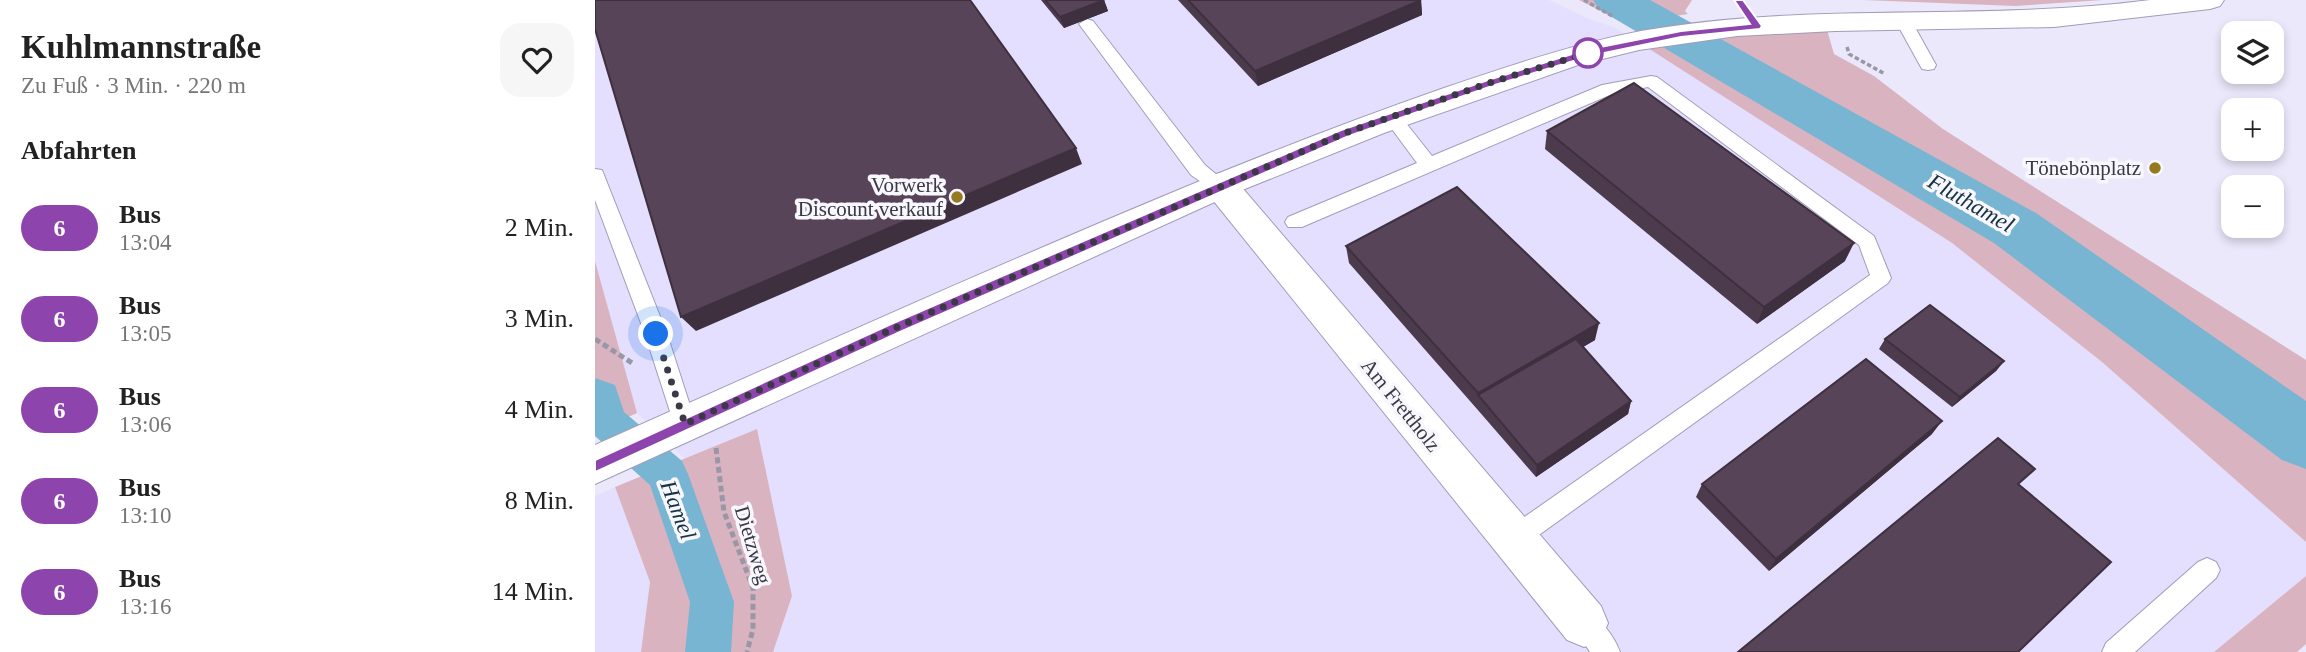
<!DOCTYPE html>
<html lang="de">
<head>
<meta charset="utf-8">
<style>
	:root { --surface:#fff; --page:#f6f6f6; --text:#222; --muted:#767676 }
	body { margin:0; font-family:Georgia,serif; background:var(--page); color:var(--text); height:100vh; display:flex; flex-direction:column; font-size:26px; white-space:nowrap }
	* { box-sizing:border-box; margin:0 }
	p { font-size:23px; color:var(--muted) }
	.icon { flex:none; width:38px; height:38px; fill:none; stroke:currentColor; stroke-width:2; stroke-linecap:round; stroke-linejoin:round }
	.map { position:relative; flex:1; overflow:hidden }
	.drawer { display:flex; flex-direction:column; background:var(--surface); width:595px }
	.drawer>* { flex:none }
	.badge { padding:0 14px; border-radius:23px; font-size:24px; line-height:46px }
	.controls { position:absolute; left:1626px; top:21px; display:grid; gap:14px }
	.controls a { display:grid; place-items:center; width:63px; height:63px; border-radius:14px; background:var(--surface); box-shadow:0 4px 10px #0003; font-size:35px }
	.you { position:absolute; width:35px; height:35px; margin:-18px; border:5px solid #fff; border-radius:50%; background:#1a73e8; box-shadow:0 0 0 10px #1a73e833 }
	.map>.badge { position:absolute; translate:-50% -50%; box-shadow:0 0 0 4px #fff }
	h2 { padding:0 21px; font-size:26px; line-height:63px }
	.round { display:grid; place-items:center; flex:none; width:74px; height:74px; border-radius:21px; background:var(--page) }
	.head { display:flex; align-items:center; justify-content:space-between; height:119px; padding:0 21px }
	h1 { font-size:33px; font-weight:700; line-height:52px }
	ul { padding:0; list-style:none }
	li { display:flex; align-items:center; gap:21px; height:91px; padding:0 21px }
	li div { flex:1 }
	li b { display:block; font-size:26px }
	li em { font-style:normal }
	li .badge { min-width:77px; font-weight:700; text-align:center }
	main { display:flex; flex:1; min-height:0 }
	.map>svg:first-child { display:block }
	.built { fill:#e4dffe }
	.green { fill:#dab3c0 }
	.lines { fill:none; stroke-linecap:round; stroke-linejoin:round }
	.canal { fill:#77b5d3; fill-rule:evenodd }
	.river { fill:#77b5d3; fill-rule:evenodd }
	.service-casing { stroke:#a19cb9; stroke-width:2 }
	.minor-casing { stroke:#a19cb9; stroke-width:2 }
	.secondary-casing { stroke:#a19cb9; stroke-width:2 }
	.path-far1 { stroke:#9997a6; stroke-width:3.5; stroke-dasharray:4.5 2.5; stroke-linecap:butt }
	.path { stroke:#9997a6; stroke-width:5; stroke-dasharray:6 3.5; stroke-linecap:butt }
	.service { fill:#fff; fill-rule:evenodd }
	.minor { fill:#fff; fill-rule:evenodd }
	.secondary { fill:#fff; fill-rule:evenodd }
	.wall { fill:#4c3a4d }
	.shaded-wall { fill:#3e303e }
	.building { fill:#584459; stroke:#3e303e; stroke-width:2 }
	.line { fill:#8e44ad; stroke:#fff; stroke-width:2 }
	.walk { stroke:#3b3945; stroke-width:7; stroke-dasharray:0 12.6 }
	.stop-dot { fill:#fff; stroke:#8e44ad; stroke-width:3.5 }
	.poi-dot { fill:#967a22; stroke:#f8f7fe; stroke-width:2.5 }
	.labels { text-anchor:middle; dominant-baseline:central; stroke-width:7; stroke-linejoin:round; paint-order:stroke }
	.poi-label { font-size:21px; fill:#3b3945; stroke:#f8f7fe; text-anchor:end }
	.street-label { font-size:21px; fill:#3b3945; stroke:#f8f7fe }
	.water-label { font-size:23px; font-style:italic; fill:#163341; stroke:#f8f7fe }
</style>
</head>
<body>
<main>
<section class="drawer">
<div class="head"><div><h1>Kuhlmannstraße</h1><p>Zu Fuß · 3 Min. · 220 m</p></div><a class="round"><svg class="icon" aria-label="heart" viewBox="0 0 24 24"><path d="M12 20l-8-8c-3-5 5-10 8-4 3-6 11-1 8 4z"/></svg></a></div>
<h2>Abfahrten</h2>
<ul>
<li><span class="badge" style="background:#8e44ad;color:#fff">6</span><div><b>Bus</b><p>13:04</p></div><em>2 Min.</em></li>
<li><span class="badge" style="background:#8e44ad;color:#fff">6</span><div><b>Bus</b><p>13:05</p></div><em>3 Min.</em></li>
<li><span class="badge" style="background:#8e44ad;color:#fff">6</span><div><b>Bus</b><p>13:06</p></div><em>4 Min.</em></li>
<li><span class="badge" style="background:#8e44ad;color:#fff">6</span><div><b>Bus</b><p>13:10</p></div><em>8 Min.</em></li>
<li><span class="badge" style="background:#8e44ad;color:#fff">6</span><div><b>Bus</b><p>13:16</p></div><em>14 Min.</em></li>
</ul>
</section>
<div class="map">
<svg width="1711" height="652" viewBox="0 0 1711 652">
	<rect width="100%" height="100%" fill="#ebe8fb"/>
	<g class="built">
		<polygon points="0,0 954,0 994,19 1019,27 1045,43 1357,243 1507,362 1711,542 1711,576 1619,652 178,652 197,596 162,430 90,459 42,413 7,288 0,261"/>
		<polygon points="20,487 55,582 46,652 0,652 0,496"/>
	</g>
	<g class="green">
		<polygon points="984,0 1097,0 1090,11 1093,14 1032,24"/>
		<polygon points="1268,0 1508,0 1420,6"/>
		<polygon points="1230,23 1239,54 1279,76 1348,129 1711,360 1711,542 1507,362 1357,243 1045,43"/>
		<polygon points="0,261 42,413 0,432"/>
		<polygon points="162,429 197,596 178,652 46,652 55,582 20,487"/>
		<polygon points="1711,576 1711,644 1702,652 1619,652"/>
	</g>
	<g class="lines">
		<polygon class="canal" points="0,378 20,385 29,412 87,461 93,474 139,602 136,652 90,652 95,602 55,485 0,436"/>
		<polygon class="river" points="998,0 1055,0 1441,213 1711,401 1711,469 1687,460 1399,243 1005,10"/>
		<g class="service-casing">
			<g id="service">
				<polygon points="1309,17 1317,22 1341,65 1339,69 1333,70 1327,69 1301,22"/>
				<polygon points="492,19 498,21 610,165 634,185 632,190 618,190 596,175 484,24"/>
				<polygon points="1056,76 1062,77 1279,236 1296,278 1293,283 926,548 917,551 908,548 905,540 908,532 1275,275 1264,245 1053,87 1017,94 707,227 693,227 690,222 693,217 822,163 791,121 788,117 791,113 803,113 837,156 1007,85"/>
				<polygon points="0,169 7,170 9,175 72,334 101,424 98,431 90,434 82,431 79,424 50,334 0,200"/>
				<polygon points="1612,558 1621,562 1625,570 1621,578 1540,652 1507,652 1511,643 1603,562"/>
				<path d="M989,610C1005,617 1019,636 1025,652H995L976,623L980,614Z"/>
			</g>
		</g>
		<g class="minor-casing">
			<polygon id="minor" points="625,173 637,176 1006,606 1013,623 1006,640 989,647 972,640 613,194 608,185 613,176"/>
		</g>
		<g class="secondary-casing">
			<path id="secondary" d="M1555,0H1629L1625,6L1615,9L1459,27L1240,31L1142,36L1044,50L983,65L789,133L635,195L0,484V445C195,358 390,270 588,188C674,152 761,119 849,88C914,66 979,44 1046,31C1214,1 1386,22 1555,0Z"/>
		</g>
		<g class="path-far1">
			<polyline points="989,0 1019,17"/>
			<polyline points="1252,47 1254,54 1290,74"/>
		</g>
		<g class="path">
			<polyline points="0,339 37,363"/>
			<polyline points="121,448 129,512 158,588 158,629 152,652"/>
		</g>
		<use href="#service" class="service"/>
		<use href="#minor" class="minor"/>
		<use href="#secondary" class="secondary"/>
	</g>
	<g class="wall">
		<polygon points="446,0 509,0 513,11 469,28"/>
		<polygon points="583,0 826,0 827,15 663,86"/>
		<polygon points="952,131 1250,261 1162,324 950,149"/>
		<polygon points="751,246 1000,340 988,347 1036,401 1033,414 941,477 882,409 754,263"/>
		<polygon points="1290,339 1409,361 1401,371 1357,407 1284,349"/>
		<polygon points="1337,434 1174,571 1101,497 1107,484"/>
	</g>
	<g class="shaded-wall">
		<polygon points="509,0 513,11 469,28 465,17"/>
		<polygon points="826,0 827,15 663,86 660,71"/>
		<polygon points="481,148 487,164 101,331 86,317"/>
		<polygon points="1259,243 1250,261 1162,324 1169,307"/>
		<polygon points="1004,323 1000,340 890,404 883,395 882,409 883,393"/>
		<polygon points="1409,361 1401,371 1357,407 1365,397"/>
		<polygon points="1036,401 1033,414 941,477 942,465"/>
		<polygon points="1347,421 1337,434 1174,571 1181,559"/>
	</g>
	<g class="building">
		<polygon points="0,0 375,0 481,148 86,317 0,29"/>
		<polygon points="450,0 509,0 465,17"/>
		<polygon points="593,0 826,0 660,71"/>
		<polygon points="1039,83 1259,243 1169,307 952,131"/>
		<polygon points="862,187 1004,323 883,393 751,246"/>
		<polygon points="1335,305 1409,361 1365,397 1290,339"/>
		<polygon points="981,339 1036,401 942,465 883,395"/>
		<polygon points="1271,359 1347,421 1181,559 1107,484"/>
		<polygon points="1403,438 1440,469 1423,484 1516,562 1423,652 1143,652"/>
	</g>
	<polygon class="line" points="1139,0 1148,0 1167,26 1165,29 1086,37 995,56 900,85 754,136 305,332 5,470 0,472 0,460 296,324 746,130 893,80 990,50 1086,31 1155,24"/>
	<g class="lines">
		<polyline class="walk" points="61,334 90,424 300,328 750,133 897,82 993,53"/>
	</g>
	<circle class="stop-dot" cx="993" cy="53" r="14"/>
	<g class="poi-dot">
		<circle cx="1560" cy="168" r="7"/>
		<circle cx="362" cy="197" r="7"/>
	</g>
	<g class="labels">
		<g class="poi-label">
			<text x="1546" y="168">Tönebönplatz</text>
			<text x="348" y="185">Vorwerk<tspan x="348" dy="24">Discount verkauf</tspan></text>
		</g>
		<g class="street-label">
			<text transform="translate(806 405) rotate(51)">Am Frettholz</text>
			<text transform="translate(158 545) rotate(73)">Dietzweg</text>
		</g>
		<g class="water-label">
			<text transform="translate(1376 203) rotate(30)">Fluthamel</text>
			<text transform="translate(83 510) rotate(69)">Hamel</text>
		</g>
	</g>
</svg>
<div class="controls">
<a><svg class="icon" aria-label="layers" viewBox="0 0 24 24"><path d="M12 4l9 5-9 5-9-5zM3 14l9 5 9-5"/></svg></a>
<a>+</a>
<a>−</a>
</div>
<div class="you" style="left:61px;top:334px"></div>
</div>
</main>
</body>
</html>
